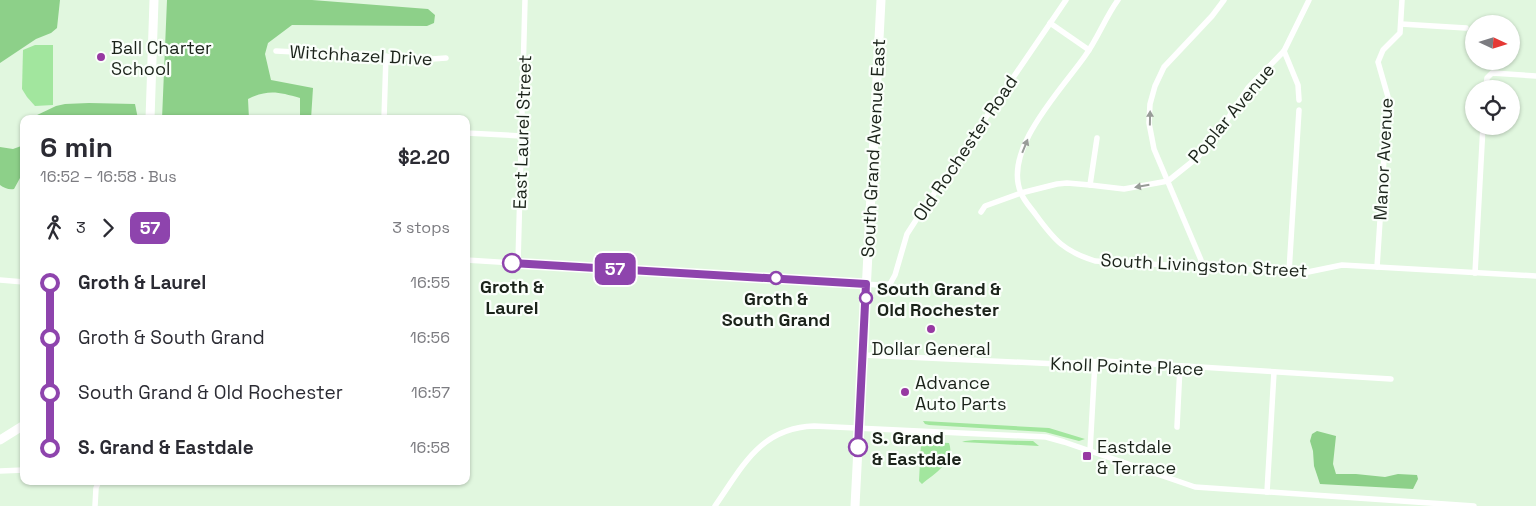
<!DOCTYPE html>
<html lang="en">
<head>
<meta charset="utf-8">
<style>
	:root { --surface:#fff; --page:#f7f7f7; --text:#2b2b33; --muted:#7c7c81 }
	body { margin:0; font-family:"Space Grotesk",sans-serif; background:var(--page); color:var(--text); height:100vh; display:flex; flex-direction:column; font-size:19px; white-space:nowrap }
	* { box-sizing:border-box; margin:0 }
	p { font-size:16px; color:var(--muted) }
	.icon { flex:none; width:28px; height:28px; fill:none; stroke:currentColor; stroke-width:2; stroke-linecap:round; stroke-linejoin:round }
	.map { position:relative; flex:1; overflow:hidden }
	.sheet { position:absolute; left:20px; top:115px; width:450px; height:370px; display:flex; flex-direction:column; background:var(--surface); border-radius:10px; box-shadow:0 1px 4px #0004 }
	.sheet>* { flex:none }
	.badge { padding:0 10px; border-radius:8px; font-size:18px; line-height:32px }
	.needle { width:32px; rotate:94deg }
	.buttons { position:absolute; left:1465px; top:15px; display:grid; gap:10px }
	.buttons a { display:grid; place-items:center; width:55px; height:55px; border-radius:50%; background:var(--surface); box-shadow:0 1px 4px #0004; font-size:25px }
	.map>.badge { position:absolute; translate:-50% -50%; box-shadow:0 0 0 2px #fff }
	.legs { display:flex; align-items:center; gap:8px; height:55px; padding:0 20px; font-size:16px }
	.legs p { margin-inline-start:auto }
	.headline { display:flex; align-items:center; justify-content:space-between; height:85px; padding:0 20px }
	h1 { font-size:28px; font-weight:600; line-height:38px }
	ul { padding:0 20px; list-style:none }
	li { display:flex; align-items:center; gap:18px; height:55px; font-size:19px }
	li i { display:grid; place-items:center; width:8px; height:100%; margin:0 6px; background:currentColor }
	li i::after { content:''; width:12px; height:12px; margin:-6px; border:4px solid; border-radius:50%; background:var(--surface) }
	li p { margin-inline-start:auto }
	li:first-child i { background:linear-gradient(#0000 50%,currentColor 0) }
	li:last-child i { background:linear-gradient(currentColor 50%,#0000 0) }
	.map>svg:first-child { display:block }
	.green { fill:#a2e69e }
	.forest { fill:#8dd089 }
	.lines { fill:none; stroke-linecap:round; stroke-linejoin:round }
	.street { stroke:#fff; stroke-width:5.5 }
	.secondary { stroke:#fff; stroke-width:9 }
	.oneway { fill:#989c98 }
	.line-1-casing { stroke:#fff; stroke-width:11 }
	.line-1 { stroke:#8e44ad; stroke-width:8 }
	.poi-dot { fill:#9739a2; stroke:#fafffa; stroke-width:2 }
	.stop-1-dot { fill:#fff; stroke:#8e44ad; stroke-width:2.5 }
	.labels { text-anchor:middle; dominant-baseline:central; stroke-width:4.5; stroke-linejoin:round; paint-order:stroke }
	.poi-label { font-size:18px; fill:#1b231a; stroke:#fafffa; text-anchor:start }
	.street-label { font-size:18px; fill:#1b231a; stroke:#fafffa }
	.stop-label { font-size:18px; font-weight:bold; fill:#1b231a; stroke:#fafffa }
</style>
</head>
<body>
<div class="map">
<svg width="1536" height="506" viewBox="0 0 1536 506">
	<rect width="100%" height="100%" fill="#e1f7df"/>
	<g class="green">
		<polygon points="35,45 53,45 53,105 35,106 27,97 22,89 23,50"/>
		<polygon points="923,421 1049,428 1085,439 1079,441 1045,432 929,425 925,424"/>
		<polygon points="974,440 1033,441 1039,446 962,442 965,441"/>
		<path d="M921,442L949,443C956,461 934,474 922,484L919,481Z"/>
	</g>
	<g class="forest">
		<polygon points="0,0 60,0 57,28 51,33 36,39 0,63"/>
		<path d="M167,0H312L428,9L435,15L434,23L427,26L292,25L268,43L265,54L271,80L313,88L311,119H300V98C279,92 268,89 248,99L249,119H162Z"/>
		<polygon points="89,103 135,104 138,119 34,119 35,116 56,106 65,104"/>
		<path d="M24,145V177L20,178L14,189C9,190 4,188 0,185V147L13,149Z"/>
		<polygon points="1317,431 1336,436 1333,464 1336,474 1356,474 1385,477 1398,474 1417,475 1418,479 1413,489 1320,484 1314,466 1313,451 1310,441 1312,434"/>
	</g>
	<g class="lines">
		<g class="street">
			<path d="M1118,0C1105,18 1098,38 1085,56C1062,89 1002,150 1021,193C1024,201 1031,208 1036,215C1055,241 1064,251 1095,261L1296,272H1308L1342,265L1536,276"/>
			<polyline points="1050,23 1089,50"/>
			<polyline points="1401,24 1466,28"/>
			<polyline points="276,51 432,59 446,58"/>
			<polyline points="1284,51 1298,85 1299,100"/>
			<polyline points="1486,89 1487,78 1492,73 1536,76"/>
			<polyline points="384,119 386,56"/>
			<polyline points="466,133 522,136"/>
			<polyline points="1090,185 1097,138"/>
			<polyline points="981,212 985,206 1021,193 1057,184 1067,183 1090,185 1124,189 1168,181 1198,157 1217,135 1248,88 1284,51 1309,0"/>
			<polyline points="466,260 880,285 890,284 895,275 907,234 918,217 1066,0"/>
			<polyline points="518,263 525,0"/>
			<polyline points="1200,267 1201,260 1154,149 1149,123 1150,104 1155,86 1164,67 1212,16 1224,0"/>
			<polyline points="1377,267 1388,97 1378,62 1383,50 1400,33 1402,0"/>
			<polyline points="1289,272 1299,110"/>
			<polyline points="1475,273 1483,126"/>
			<polyline points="0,280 24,282"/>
			<polyline points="863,355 1058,364 1104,361 1391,379"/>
			<polyline points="1177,427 1180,366"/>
			<polyline points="1090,451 1095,362"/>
			<polyline points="0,471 24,470"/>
			<polyline points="1267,492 1274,372"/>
			<polyline points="95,506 96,488 99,481"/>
			<path d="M715,506C743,466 760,428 814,426L1046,437L1064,442L1195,487L1474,506"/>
		</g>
		<g class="secondary">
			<polyline points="150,119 154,0"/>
			<polyline points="0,440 24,425"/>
			<polyline points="855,506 881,0"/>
		</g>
	</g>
	<defs><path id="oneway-solid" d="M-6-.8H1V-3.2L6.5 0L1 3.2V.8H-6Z" transform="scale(1.25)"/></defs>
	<g class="oneway">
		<use href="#oneway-solid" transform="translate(1150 118) rotate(-89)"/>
		<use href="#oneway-solid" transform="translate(1025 146) rotate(-68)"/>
		<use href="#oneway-solid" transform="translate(1142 186) rotate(170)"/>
	</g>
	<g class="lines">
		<g class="line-1-casing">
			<polyline id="line-1" points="512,263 866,284 858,447"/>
		</g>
		<use href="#line-1" class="line-1"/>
	</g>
	<g class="poi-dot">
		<circle cx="101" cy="57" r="5"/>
		<circle cx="931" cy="329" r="5"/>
		<circle cx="905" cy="392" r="5"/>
		<rect x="1082" y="451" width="10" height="10" rx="2.5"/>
	</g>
	<g class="stop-1-dot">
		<circle cx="512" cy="263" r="9"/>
		<circle cx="776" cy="278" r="6"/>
		<circle cx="866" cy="298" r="6"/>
		<circle cx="858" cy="447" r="9"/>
	</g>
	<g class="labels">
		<g class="poi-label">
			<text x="111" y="47">Ball Charter<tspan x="111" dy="21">School</tspan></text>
			<text x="931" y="348" text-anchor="middle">Dollar General</text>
			<text x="915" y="382">Advance<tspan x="915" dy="21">Auto Parts</tspan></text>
			<text x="1097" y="446">Eastdale<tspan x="1097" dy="21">&amp; Terrace</tspan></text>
		</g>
		<g class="street-label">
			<text transform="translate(361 55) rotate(3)">Witchhazel Drive</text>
			<text transform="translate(1231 113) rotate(-50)">Poplar Avenue</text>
			<text transform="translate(522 132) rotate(-88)">East Laurel Street</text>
			<text transform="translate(873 148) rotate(-87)">South Grand Avenue East</text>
			<text transform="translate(965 148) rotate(-56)">Old Rochester Road</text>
			<text transform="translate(1383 159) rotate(-87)">Manor Avenue</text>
			<text transform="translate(1204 265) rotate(3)">South Livingston Street</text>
			<text transform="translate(1127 366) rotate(2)">Knoll Pointe Place</text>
		</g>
		<g class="stop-label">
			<text x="512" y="286">Groth &amp;<tspan x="512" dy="21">Laurel</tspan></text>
			<text x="877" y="288" text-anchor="start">South Grand &amp;<tspan x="877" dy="21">Old Rochester</tspan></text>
			<text x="776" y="298">Groth &amp;<tspan x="776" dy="21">South Grand</tspan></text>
			<text x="872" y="437" text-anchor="start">S. Grand<tspan x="872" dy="21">&amp; Eastdale</tspan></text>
		</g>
	</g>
</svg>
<div class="buttons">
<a><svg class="needle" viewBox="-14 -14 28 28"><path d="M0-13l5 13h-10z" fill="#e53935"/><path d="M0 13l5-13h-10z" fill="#7c7c81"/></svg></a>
<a><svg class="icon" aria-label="locate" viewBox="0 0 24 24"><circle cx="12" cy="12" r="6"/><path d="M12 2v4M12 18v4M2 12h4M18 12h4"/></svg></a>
</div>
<b class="badge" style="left:615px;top:269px;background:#8e44ad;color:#fff">57</b>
<section class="sheet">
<div class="headline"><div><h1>6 min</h1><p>16:52 – 16:58 · Bus</p></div><b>$2.20</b></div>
<div class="legs"><svg class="icon" aria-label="walk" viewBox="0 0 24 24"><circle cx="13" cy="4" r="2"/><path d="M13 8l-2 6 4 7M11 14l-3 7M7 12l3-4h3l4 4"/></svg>3<svg class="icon" aria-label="forward" viewBox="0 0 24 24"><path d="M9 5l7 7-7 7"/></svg><b class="badge" style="background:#8e44ad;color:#fff">57</b><p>3 stops</p></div>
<ul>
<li><i style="color:#8e44ad"></i><b>Groth &amp; Laurel</b><p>16:55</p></li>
<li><i style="color:#8e44ad"></i><span>Groth &amp; South Grand</span><p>16:56</p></li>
<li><i style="color:#8e44ad"></i><span>South Grand &amp; Old Rochester</span><p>16:57</p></li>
<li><i style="color:#8e44ad"></i><b>S. Grand &amp; Eastdale</b><p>16:58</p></li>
</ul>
</section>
</div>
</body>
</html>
